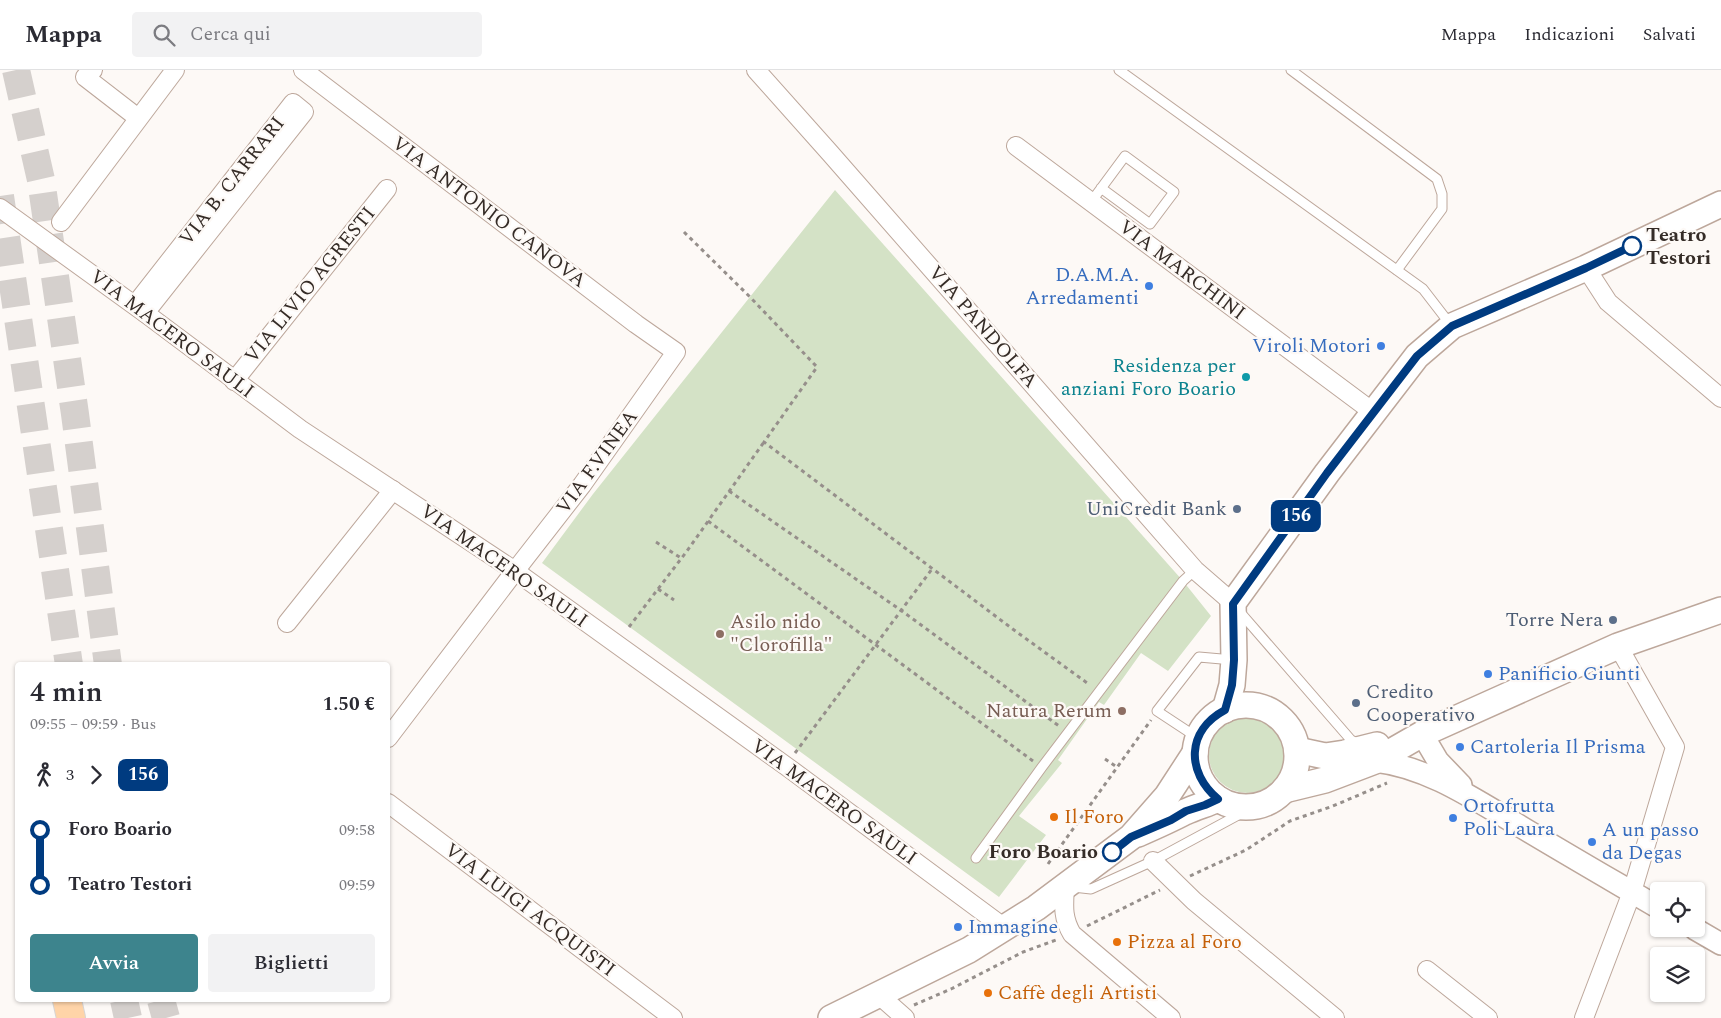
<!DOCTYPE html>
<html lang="it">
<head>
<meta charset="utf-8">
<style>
	:root { --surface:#fff; --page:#f2f2f3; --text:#2b2b33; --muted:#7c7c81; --line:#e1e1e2; --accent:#3d848d }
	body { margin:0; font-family:Spectral,serif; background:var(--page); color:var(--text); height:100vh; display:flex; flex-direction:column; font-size:19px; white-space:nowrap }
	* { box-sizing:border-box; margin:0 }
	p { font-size:16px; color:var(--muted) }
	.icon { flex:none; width:28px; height:28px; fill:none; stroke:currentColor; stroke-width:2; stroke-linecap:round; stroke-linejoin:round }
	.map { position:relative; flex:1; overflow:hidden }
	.details { position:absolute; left:15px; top:592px; width:375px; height:340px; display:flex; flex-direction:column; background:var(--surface); border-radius:5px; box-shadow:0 1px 4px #0004 }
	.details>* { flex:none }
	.badge { padding:0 10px; border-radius:8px; font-size:18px; line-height:32px }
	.fabs { position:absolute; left:1650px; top:812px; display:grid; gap:10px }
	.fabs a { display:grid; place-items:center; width:55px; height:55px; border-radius:5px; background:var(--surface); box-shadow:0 1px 4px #0004; font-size:25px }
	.map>.badge { position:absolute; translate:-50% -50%; box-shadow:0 0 0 2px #fff }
	.legs { display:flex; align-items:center; gap:8px; height:55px; padding:0 15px; font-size:16px }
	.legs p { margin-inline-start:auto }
	.headline { display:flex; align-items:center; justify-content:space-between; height:85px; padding:0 15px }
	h1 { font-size:28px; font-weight:600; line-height:38px }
	.action { display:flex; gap:10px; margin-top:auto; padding:10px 15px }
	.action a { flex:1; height:58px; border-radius:5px; background:var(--accent); color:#fff; font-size:20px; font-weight:600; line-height:58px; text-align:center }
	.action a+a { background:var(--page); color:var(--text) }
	ul { padding:0 15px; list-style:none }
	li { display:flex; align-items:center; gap:18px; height:55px; font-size:19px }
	li i { display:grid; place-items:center; width:8px; height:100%; margin:0 6px; background:currentColor }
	li i::after { content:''; width:12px; height:12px; margin:-6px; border:4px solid; border-radius:50%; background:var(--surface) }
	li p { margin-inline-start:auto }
	li:first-child i { background:linear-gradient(#0000 50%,currentColor 0) }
	li:last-child i { background:linear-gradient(currentColor 50%,#0000 0) }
	header { display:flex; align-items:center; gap:30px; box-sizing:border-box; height:70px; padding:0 25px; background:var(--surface); border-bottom:1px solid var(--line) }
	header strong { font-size:24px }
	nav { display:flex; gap:28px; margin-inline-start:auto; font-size:18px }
	.search { width:350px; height:45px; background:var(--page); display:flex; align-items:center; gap:12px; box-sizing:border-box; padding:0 18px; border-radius:5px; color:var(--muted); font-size:19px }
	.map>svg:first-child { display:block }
	.green { fill:#d4e2c6 }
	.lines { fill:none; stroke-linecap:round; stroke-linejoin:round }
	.trunk-tunnel { stroke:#d5d0cd; stroke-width:28; stroke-dasharray:28 14; stroke-linecap:butt }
	.service-casing { stroke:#bda79b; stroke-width:11 }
	.minor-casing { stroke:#bda79b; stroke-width:20 }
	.tertiary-casing { stroke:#bda79b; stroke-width:24 }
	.secondary-casing { stroke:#bda79b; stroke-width:28 }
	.trunk-casing { stroke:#d7d5d4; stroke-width:30 }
	.path { stroke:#968f8b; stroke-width:3; stroke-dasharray:4 4; stroke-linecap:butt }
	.service { stroke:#fff; stroke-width:9 }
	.minor { stroke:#fff; stroke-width:18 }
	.tertiary { stroke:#fff; stroke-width:21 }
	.secondary { stroke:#fff; stroke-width:25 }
	.trunk { stroke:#ffd4a8; stroke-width:28 }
	.line-1-casing { stroke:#fff; stroke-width:11 }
	.line-1 { stroke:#003b80; stroke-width:8 }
	.stop-1-dot { fill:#fff; stroke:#003b80; stroke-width:2.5 }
	.shop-dot { fill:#3f7fe0; stroke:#fdf9f6; stroke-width:2 }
	.culture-dot { fill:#0f9aa8; stroke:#fdf9f6; stroke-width:2 }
	.service-dot { fill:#5c6f8a; stroke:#fdf9f6; stroke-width:2 }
	.education-dot { fill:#8d6e63; stroke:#fdf9f6; stroke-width:2 }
	.food-dot { fill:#e8710a; stroke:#fdf9f6; stroke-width:2 }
	.labels { text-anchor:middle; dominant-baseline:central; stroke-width:4.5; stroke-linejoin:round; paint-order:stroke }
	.street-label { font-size:20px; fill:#352c27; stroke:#fdf9f6 }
	.stop-label { font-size:20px; font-weight:bold; fill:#352c27; stroke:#fdf9f6; text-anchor:start }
	.shop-label { font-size:20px; fill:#366cbe; stroke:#fdf9f6; text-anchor:start }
	.culture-label { font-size:20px; fill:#0d838f; stroke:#fdf9f6; text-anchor:end }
	.service-label { font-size:20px; fill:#4e5e75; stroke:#fdf9f6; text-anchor:end }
	.education-label { font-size:20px; fill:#785e54; stroke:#fdf9f6; text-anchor:start }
	.food-label { font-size:20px; fill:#c56008; stroke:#fdf9f6; text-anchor:start }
</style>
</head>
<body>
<header>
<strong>Mappa</strong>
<div class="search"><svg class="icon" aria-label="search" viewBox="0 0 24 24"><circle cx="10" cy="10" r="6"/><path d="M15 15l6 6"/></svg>Cerca qui</div>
<nav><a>Mappa</a><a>Indicazioni</a><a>Salvati</a></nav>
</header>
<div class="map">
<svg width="1721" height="948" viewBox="0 0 1721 948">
	<rect width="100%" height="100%" fill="#fdf9f6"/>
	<g class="green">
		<polygon points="835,120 1183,511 1211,546 1168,601 1141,583 1104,635 1099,632 1058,690 1062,693 1019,746 1046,765 999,827 542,493 593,424"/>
		<circle cx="1247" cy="685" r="38"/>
	</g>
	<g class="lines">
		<g class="trunk-tunnel">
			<polyline points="16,0 41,110 75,344 108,595"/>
			<polyline points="0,126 69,595"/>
			<polyline points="124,930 128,948"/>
			<polyline points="161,930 166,948"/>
		</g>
		<g class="service-casing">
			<g id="service">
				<polyline points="1119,0 1423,219 1450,254"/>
				<polyline points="1291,0 1437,109 1442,124 1442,139 1397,200"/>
				<polyline points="1091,132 1125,86 1174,122 1150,154 1101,118"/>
				<polyline points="1239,541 1351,670 1359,674"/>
				<polyline points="1198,668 1157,641 1199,587 1233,590"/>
				<polyline points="976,788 1042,697 1183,511 1195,500"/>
				<polyline points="1073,817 1091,819 1153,791 1253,737"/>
			</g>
		</g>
		<g class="minor-casing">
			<g id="minor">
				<polyline points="93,0 85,7 138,48"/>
				<polyline points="303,0 636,254 676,282 582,415 515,501 388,668"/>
				<polyline points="756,0 830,83 1195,500 1233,533"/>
				<polyline points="1016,76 1373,342"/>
				<polyline points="0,138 145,243 300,359 515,501 786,696 1006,859"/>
				<polyline points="61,152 175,0"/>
				<polyline points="1586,198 1608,232 1721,328"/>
				<polyline points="135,235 293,33 304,42 145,243"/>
				<polyline points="234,311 387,119"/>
				<polyline points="287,553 393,420"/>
				<polyline points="388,733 673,948"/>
				<polyline points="1153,791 1194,831 1335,948"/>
				<path d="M1065,816C1064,835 1062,847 1072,864L1171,948"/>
				<polyline points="1427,900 1488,948"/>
				<polyline points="879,925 905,948"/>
				<polyline points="1584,948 1632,822 1675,677 1618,576"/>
			</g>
		</g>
		<g class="tertiary-casing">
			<g id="tertiary">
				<polyline points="1422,664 1438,691 1461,715"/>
				<path d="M1375,691C1429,697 1477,731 1523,758C1568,785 1613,811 1659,838"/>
				<polyline points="1695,859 1721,874"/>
			</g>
		</g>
		<g class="secondary-casing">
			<g id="secondary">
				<circle cx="1246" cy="686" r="51"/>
				<polyline points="1225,640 1232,615 1234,590 1233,533 1327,403 1417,286 1452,256 1586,198 1721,134"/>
				<polyline points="1297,680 1325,686 1345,683 1377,675"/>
				<polyline points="1284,720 1325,710 1375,691 1422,664 1618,576 1721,540"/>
				<path d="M1138,764C1154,757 1170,750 1185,742C1196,737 1207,734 1218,729"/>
				<polyline points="831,948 969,880 1036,838 1131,767 1167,726 1195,683"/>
			</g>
		</g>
		<g class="trunk-casing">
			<polyline id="trunk" points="67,930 71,948"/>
		</g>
		<g class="path">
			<polyline points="684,162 750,227 817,297 764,372 1014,560 1090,615"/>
			<polyline points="729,421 902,541 1059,656"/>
			<polyline points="708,451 1033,691"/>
			<polyline points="656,472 681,488"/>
			<polyline points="658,519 674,530"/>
			<polyline points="629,557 687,481 764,372"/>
			<polyline points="795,683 932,499"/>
			<polyline points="1105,689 1117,697"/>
			<polyline points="1048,794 1151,650"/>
			<polyline points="1190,806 1246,780 1290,751 1333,736 1387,713"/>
			<polyline points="1087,856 1160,820"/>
			<polyline points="914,935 951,919 1023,882 1056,870"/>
		</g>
		<use href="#service" class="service"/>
		<use href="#minor" class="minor"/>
		<use href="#tertiary" class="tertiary"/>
		<use href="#secondary" class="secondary"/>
		<use href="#trunk" class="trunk"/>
	</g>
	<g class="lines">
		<g class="line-1-casing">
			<path id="line-1" d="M1112,782L1131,767L1171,750L1186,741L1205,735L1218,729C1186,702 1186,661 1225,640L1232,615L1234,590L1233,534L1327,403L1417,286L1452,256L1586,198L1632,176"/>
		</g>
		<use href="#line-1" class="line-1"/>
	</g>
	<g class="stop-1-dot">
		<circle cx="1632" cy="176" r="9"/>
		<circle cx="1112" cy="782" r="9"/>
	</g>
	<g class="shop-dot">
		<circle cx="1149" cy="216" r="5"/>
		<circle cx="1381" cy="276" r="5"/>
		<circle cx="1488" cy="604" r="5"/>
		<circle cx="1460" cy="677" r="5"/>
		<circle cx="1453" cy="748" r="5"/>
		<circle cx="1592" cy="772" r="5"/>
		<circle cx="958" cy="857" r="5"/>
	</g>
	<circle class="culture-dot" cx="1246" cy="307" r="5"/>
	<g class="service-dot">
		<circle cx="1237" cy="439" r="5"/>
		<circle cx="1613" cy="550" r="5"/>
		<circle cx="1356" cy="633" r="5"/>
	</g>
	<g class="education-dot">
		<circle cx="720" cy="564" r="5"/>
		<circle cx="1122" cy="641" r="5"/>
	</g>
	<g class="food-dot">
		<circle cx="1054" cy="747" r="5"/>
		<circle cx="1117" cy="872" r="5"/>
		<circle cx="988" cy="923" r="5"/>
	</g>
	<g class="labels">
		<g class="street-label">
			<text transform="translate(232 111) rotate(-52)">VIA B. CARRARI</text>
			<text transform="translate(489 142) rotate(37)">VIA ANTONIO CANOVA</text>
			<text transform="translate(1182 200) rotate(37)">VIA MARCHINI</text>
			<text transform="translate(310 215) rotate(-51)">VIA LIVIO AGRESTI</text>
			<text transform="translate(983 257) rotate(49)">VIA PANDOLFA</text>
			<text transform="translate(172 264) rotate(37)">VIA MACERO SAULI</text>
			<text transform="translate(597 392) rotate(-54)">VIA F.VINEA</text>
			<text transform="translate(504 496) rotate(35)">VIA MACERO SAULI</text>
			<text transform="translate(834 732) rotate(36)">VIA MACERO SAULI</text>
			<text transform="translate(530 840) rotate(37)">VIA LUIGI ACQUISTI</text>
		</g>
		<g class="stop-label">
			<text x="1646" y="165">Teatro<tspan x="1646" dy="23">Testori</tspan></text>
			<text x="1098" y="782" text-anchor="end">Foro Boario</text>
		</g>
		<g class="shop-label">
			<text x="1139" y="205" text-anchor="end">D.A.M.A.<tspan x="1139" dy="23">Arredamenti</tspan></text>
			<text x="1371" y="276" text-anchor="end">Viroli Motori</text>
			<text x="1498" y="604">Panificio Giunti</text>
			<text x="1470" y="677">Cartoleria Il Prisma</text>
			<text x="1463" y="736">Ortofrutta<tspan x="1463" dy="23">Poli Laura</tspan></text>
			<text x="1602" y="760">A un passo<tspan x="1602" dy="23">da Degas</tspan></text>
			<text x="968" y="857">Immagine</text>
		</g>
		<g class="culture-label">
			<text x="1236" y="296">Residenza per<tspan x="1236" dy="23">anziani Foro Boario</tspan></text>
		</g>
		<g class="service-label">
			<text x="1227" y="439">UniCredit Bank</text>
			<text x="1603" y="550">Torre Nera</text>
			<text x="1366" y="622" text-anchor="start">Credito<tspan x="1366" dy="23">Cooperativo</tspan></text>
		</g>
		<g class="education-label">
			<text x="730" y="552">Asilo nido<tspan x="730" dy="23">"Clorofilla"</tspan></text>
			<text x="1112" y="641" text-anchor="end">Natura Rerum</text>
		</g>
		<g class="food-label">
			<text x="1064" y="747">Il Foro</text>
			<text x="1127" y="872">Pizza al Foro</text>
			<text x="998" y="923">Caffè degli Artisti</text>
		</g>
	</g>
</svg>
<div class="fabs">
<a><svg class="icon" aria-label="locate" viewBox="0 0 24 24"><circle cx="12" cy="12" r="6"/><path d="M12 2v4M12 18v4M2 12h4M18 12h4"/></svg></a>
<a><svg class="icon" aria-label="layers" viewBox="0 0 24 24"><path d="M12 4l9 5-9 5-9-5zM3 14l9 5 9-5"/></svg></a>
</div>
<b class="badge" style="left:1296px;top:446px;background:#003b80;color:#fff">156</b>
<section class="details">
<div class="headline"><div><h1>4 min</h1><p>09:55 – 09:59 · Bus</p></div><b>1.50 €</b></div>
<div class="legs"><svg class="icon" aria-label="walk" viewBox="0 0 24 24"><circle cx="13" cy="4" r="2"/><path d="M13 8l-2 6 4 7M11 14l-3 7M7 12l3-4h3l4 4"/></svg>3<svg class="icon" aria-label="forward" viewBox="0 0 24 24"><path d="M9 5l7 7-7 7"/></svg><b class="badge" style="background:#003b80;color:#fff">156</b></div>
<ul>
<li><i style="color:#003b80"></i><b>Foro Boario</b><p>09:58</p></li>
<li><i style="color:#003b80"></i><b>Teatro Testori</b><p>09:59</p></li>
</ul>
<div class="action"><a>Avvia</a><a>Biglietti</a></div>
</section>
</div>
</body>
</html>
